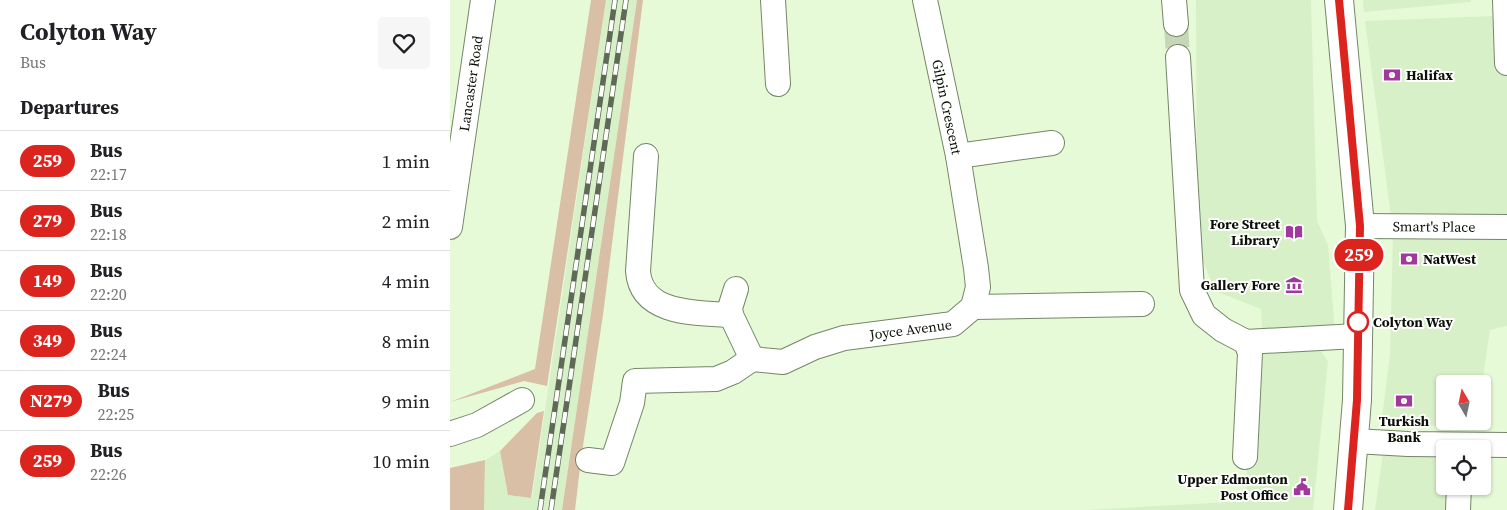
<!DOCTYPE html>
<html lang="en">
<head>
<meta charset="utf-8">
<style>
	:root { --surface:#fff; --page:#f6f6f6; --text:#202124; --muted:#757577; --line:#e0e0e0 }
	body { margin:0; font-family:"Source Serif 4",serif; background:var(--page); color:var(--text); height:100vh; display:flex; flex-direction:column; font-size:19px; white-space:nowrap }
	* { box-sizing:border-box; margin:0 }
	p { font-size:16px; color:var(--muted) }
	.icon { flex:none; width:28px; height:28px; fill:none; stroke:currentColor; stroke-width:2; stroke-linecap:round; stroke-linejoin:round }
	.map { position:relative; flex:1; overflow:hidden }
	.details { display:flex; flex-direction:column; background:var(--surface); width:450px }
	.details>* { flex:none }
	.badge { padding:0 10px; border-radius:16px; font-size:18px; line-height:32px }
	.needle { width:32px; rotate:351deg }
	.tools { position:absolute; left:986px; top:375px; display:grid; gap:10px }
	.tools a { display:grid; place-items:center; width:55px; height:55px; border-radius:5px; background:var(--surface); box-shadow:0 1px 4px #0004; font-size:25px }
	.map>.badge { position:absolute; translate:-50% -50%; box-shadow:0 0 0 2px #fff }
	h2 { padding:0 20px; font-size:19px; line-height:45px }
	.round { display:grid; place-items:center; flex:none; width:52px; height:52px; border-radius:5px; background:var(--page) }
	.overview { display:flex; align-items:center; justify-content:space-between; height:85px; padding:0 20px }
	h1 { font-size:24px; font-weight:700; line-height:38px }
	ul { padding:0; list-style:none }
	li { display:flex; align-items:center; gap:15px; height:60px; padding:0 20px; border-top:1px solid var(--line) }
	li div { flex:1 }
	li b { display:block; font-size:19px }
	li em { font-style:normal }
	li .badge { min-width:55px; font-weight:700; text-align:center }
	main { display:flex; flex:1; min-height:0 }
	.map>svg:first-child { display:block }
	.built { fill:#d8f0c8 }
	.green { fill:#d8bfa5 }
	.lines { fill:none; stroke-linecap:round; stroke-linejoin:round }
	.minor-tunnel { stroke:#c5d7b8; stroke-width:24; stroke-dasharray:24 12; stroke-linecap:butt }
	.minor-casing { stroke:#748668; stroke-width:26 }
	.major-casing { stroke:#748668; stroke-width:30 }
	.minor { stroke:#fff; stroke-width:24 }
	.major { stroke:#fff; stroke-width:28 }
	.rail-casing { stroke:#5e6a56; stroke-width:5.5 }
	.rail { stroke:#fff; stroke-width:4; stroke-dasharray:11; stroke-linecap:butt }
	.line-casing { stroke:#fff; stroke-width:11 }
	.line { stroke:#dc241f; stroke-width:8 }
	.stop-dot { fill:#fff; stroke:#dc241f; stroke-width:2.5 }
	.labels { text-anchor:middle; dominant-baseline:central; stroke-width:4; stroke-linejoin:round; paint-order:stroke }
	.poi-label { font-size:14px; font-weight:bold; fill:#091005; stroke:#fff; text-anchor:end }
	.street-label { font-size:14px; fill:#091005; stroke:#fff }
	.stop-label { font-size:14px; font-weight:bold; fill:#091005; stroke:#fff; text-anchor:start }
</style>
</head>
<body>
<main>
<section class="details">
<div class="overview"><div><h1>Colyton Way</h1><p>Bus</p></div><a class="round"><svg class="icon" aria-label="heart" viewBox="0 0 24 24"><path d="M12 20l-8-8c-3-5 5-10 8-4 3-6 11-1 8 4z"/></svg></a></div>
<h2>Departures</h2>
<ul>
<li><span class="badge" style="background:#dc241f;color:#fff">259</span><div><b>Bus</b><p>22:17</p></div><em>1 min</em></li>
<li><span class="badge" style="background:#dc241f;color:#fff">279</span><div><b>Bus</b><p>22:18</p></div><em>2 min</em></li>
<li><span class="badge" style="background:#dc241f;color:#fff">149</span><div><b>Bus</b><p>22:20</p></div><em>4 min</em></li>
<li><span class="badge" style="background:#dc241f;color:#fff">349</span><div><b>Bus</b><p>22:24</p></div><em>8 min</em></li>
<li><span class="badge" style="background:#dc241f;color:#fff">N279</span><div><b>Bus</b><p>22:25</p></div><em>9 min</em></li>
<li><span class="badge" style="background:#dc241f;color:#fff">259</span><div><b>Bus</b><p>22:26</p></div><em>10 min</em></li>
</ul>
</section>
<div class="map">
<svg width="1057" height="510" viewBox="0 0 1057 510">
	<rect width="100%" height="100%" fill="#e6fad8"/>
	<g class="built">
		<polygon points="156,0 187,0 112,510 34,510 35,460 50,451 58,495 82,498"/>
		<polygon points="746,0 861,0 867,221 878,245 885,333 812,335 811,309 765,291 747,246"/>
		<polygon points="913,0 1021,0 1021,2 914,12"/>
		<polygon points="1042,16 1043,20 1057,19 1057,326 1040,330 1032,384 995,384 995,421 1027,421 1026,426 931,425 940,354 943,231 915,21"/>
		<polygon points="870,350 878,361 863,510 636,510 796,501 800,353"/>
		<polygon points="933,453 995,455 995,486 1007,486 1004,510 925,510"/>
	</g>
	<g class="green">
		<polygon points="141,0 156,0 97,386 74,381 0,402 85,369"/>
		<polygon points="187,0 193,0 153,315 131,459 125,510 112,510"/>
		<polygon points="94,411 81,498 58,495 50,451 87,413"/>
		<polygon points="35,460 34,510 0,510 0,468"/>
	</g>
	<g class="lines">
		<polyline class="minor-tunnel" points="726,24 728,57"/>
		<g class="minor-casing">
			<g id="minor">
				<polyline points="323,0 328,84"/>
				<polyline points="724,0 726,24"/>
				<polyline points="1055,0 1057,63"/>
				<polyline points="728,57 742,290 754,315 773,330 796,342 907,336"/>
				<path d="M196,156L188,271C191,315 247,313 281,315"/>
				<polyline points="508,156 602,143"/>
				<path id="s1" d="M910,226L1057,227"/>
				<path id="s2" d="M0,227L33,0"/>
				<polyline points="286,289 280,308 281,315 302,359"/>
				<polyline points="523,307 692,304"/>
				<path id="s3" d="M302,359L333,362L365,347L394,338L503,324L523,307L528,287L526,268L508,156L475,0"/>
				<polyline points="0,434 27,425 72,400"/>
				<polyline points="904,441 958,444 1057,445"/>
				<polyline points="795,457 800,353 796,342"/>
				<polyline points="138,460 162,463 182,403 185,381 266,379 283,372 302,359"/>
				<polyline points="1008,510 1009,486"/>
			</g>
		</g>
		<g class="major-casing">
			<polyline id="major" points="889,0 910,226 907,400 898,510"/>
		</g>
		<use href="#minor" class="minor"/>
		<use href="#major" class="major"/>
		<g class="rail-casing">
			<g id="rail">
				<polyline points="90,510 165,0"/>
				<polyline points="101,510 176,0"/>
			</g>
		</g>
		<use href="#rail" class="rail"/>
	</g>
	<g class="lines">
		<g class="line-casing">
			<polyline id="line" points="889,0 910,226 907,400 898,510"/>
		</g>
		<use href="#line" class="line"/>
	</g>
	<defs>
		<g id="bank-bare" transform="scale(1.35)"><path d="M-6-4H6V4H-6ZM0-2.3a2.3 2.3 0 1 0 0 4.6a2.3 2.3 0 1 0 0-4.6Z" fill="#a1389b" stroke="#fff" stroke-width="2.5" paint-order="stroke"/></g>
		<g id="library-bare" transform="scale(1.35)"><path d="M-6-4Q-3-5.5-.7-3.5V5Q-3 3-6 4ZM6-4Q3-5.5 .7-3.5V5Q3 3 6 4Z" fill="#a1389b" stroke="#fff" stroke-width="2.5" paint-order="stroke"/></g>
		<g id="museum-bare" transform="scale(1.35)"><path d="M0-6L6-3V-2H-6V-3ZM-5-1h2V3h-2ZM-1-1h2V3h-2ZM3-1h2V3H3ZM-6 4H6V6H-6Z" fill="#a1389b" stroke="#fff" stroke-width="2.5" paint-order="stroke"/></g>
		<g id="civic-bare" transform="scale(1.35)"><path d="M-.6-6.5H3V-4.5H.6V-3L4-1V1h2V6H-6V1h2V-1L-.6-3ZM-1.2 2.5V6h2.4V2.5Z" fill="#a1389b" stroke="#fff" stroke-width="2.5" paint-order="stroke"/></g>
	</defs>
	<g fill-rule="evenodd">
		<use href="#bank-bare" x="942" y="75"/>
		<use href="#library-bare" x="844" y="232"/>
		<use href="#bank-bare" x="959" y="259"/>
		<use href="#museum-bare" x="844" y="285"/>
		<use href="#bank-bare" x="954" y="401"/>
		<use href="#civic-bare" x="852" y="487"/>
	</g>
	<circle class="stop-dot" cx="908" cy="322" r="10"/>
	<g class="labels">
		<g class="poi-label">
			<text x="956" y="75" text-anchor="start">Halifax</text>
			<text x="830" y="224">Fore Street<tspan x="830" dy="16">Library</tspan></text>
			<text x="973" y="259" text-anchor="start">NatWest</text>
			<text x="830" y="285">Gallery Fore</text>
			<text x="954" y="421" text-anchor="middle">Turkish<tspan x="954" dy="16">Bank</tspan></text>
			<text x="838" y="479">Upper Edmonton<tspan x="838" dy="16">Post Office</tspan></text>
		</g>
		<g class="street-label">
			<text stroke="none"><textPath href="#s2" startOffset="145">Lancaster Road</textPath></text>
			<text transform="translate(497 107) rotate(78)">Gilpin Crescent</text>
			<text stroke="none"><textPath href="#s1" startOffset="74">Smart's Place</textPath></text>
			<text stroke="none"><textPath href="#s3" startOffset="164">Joyce Avenue</textPath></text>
		</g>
		<g class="stop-label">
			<text x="923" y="322">Colyton Way</text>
		</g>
	</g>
</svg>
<div class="tools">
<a><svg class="needle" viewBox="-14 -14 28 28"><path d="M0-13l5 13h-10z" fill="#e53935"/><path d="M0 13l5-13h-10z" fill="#757577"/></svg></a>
<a><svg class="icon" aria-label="locate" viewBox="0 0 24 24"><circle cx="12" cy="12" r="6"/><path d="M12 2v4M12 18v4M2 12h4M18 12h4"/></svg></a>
</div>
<b class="badge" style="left:909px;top:255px;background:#dc241f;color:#fff">259</b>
</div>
</main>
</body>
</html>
